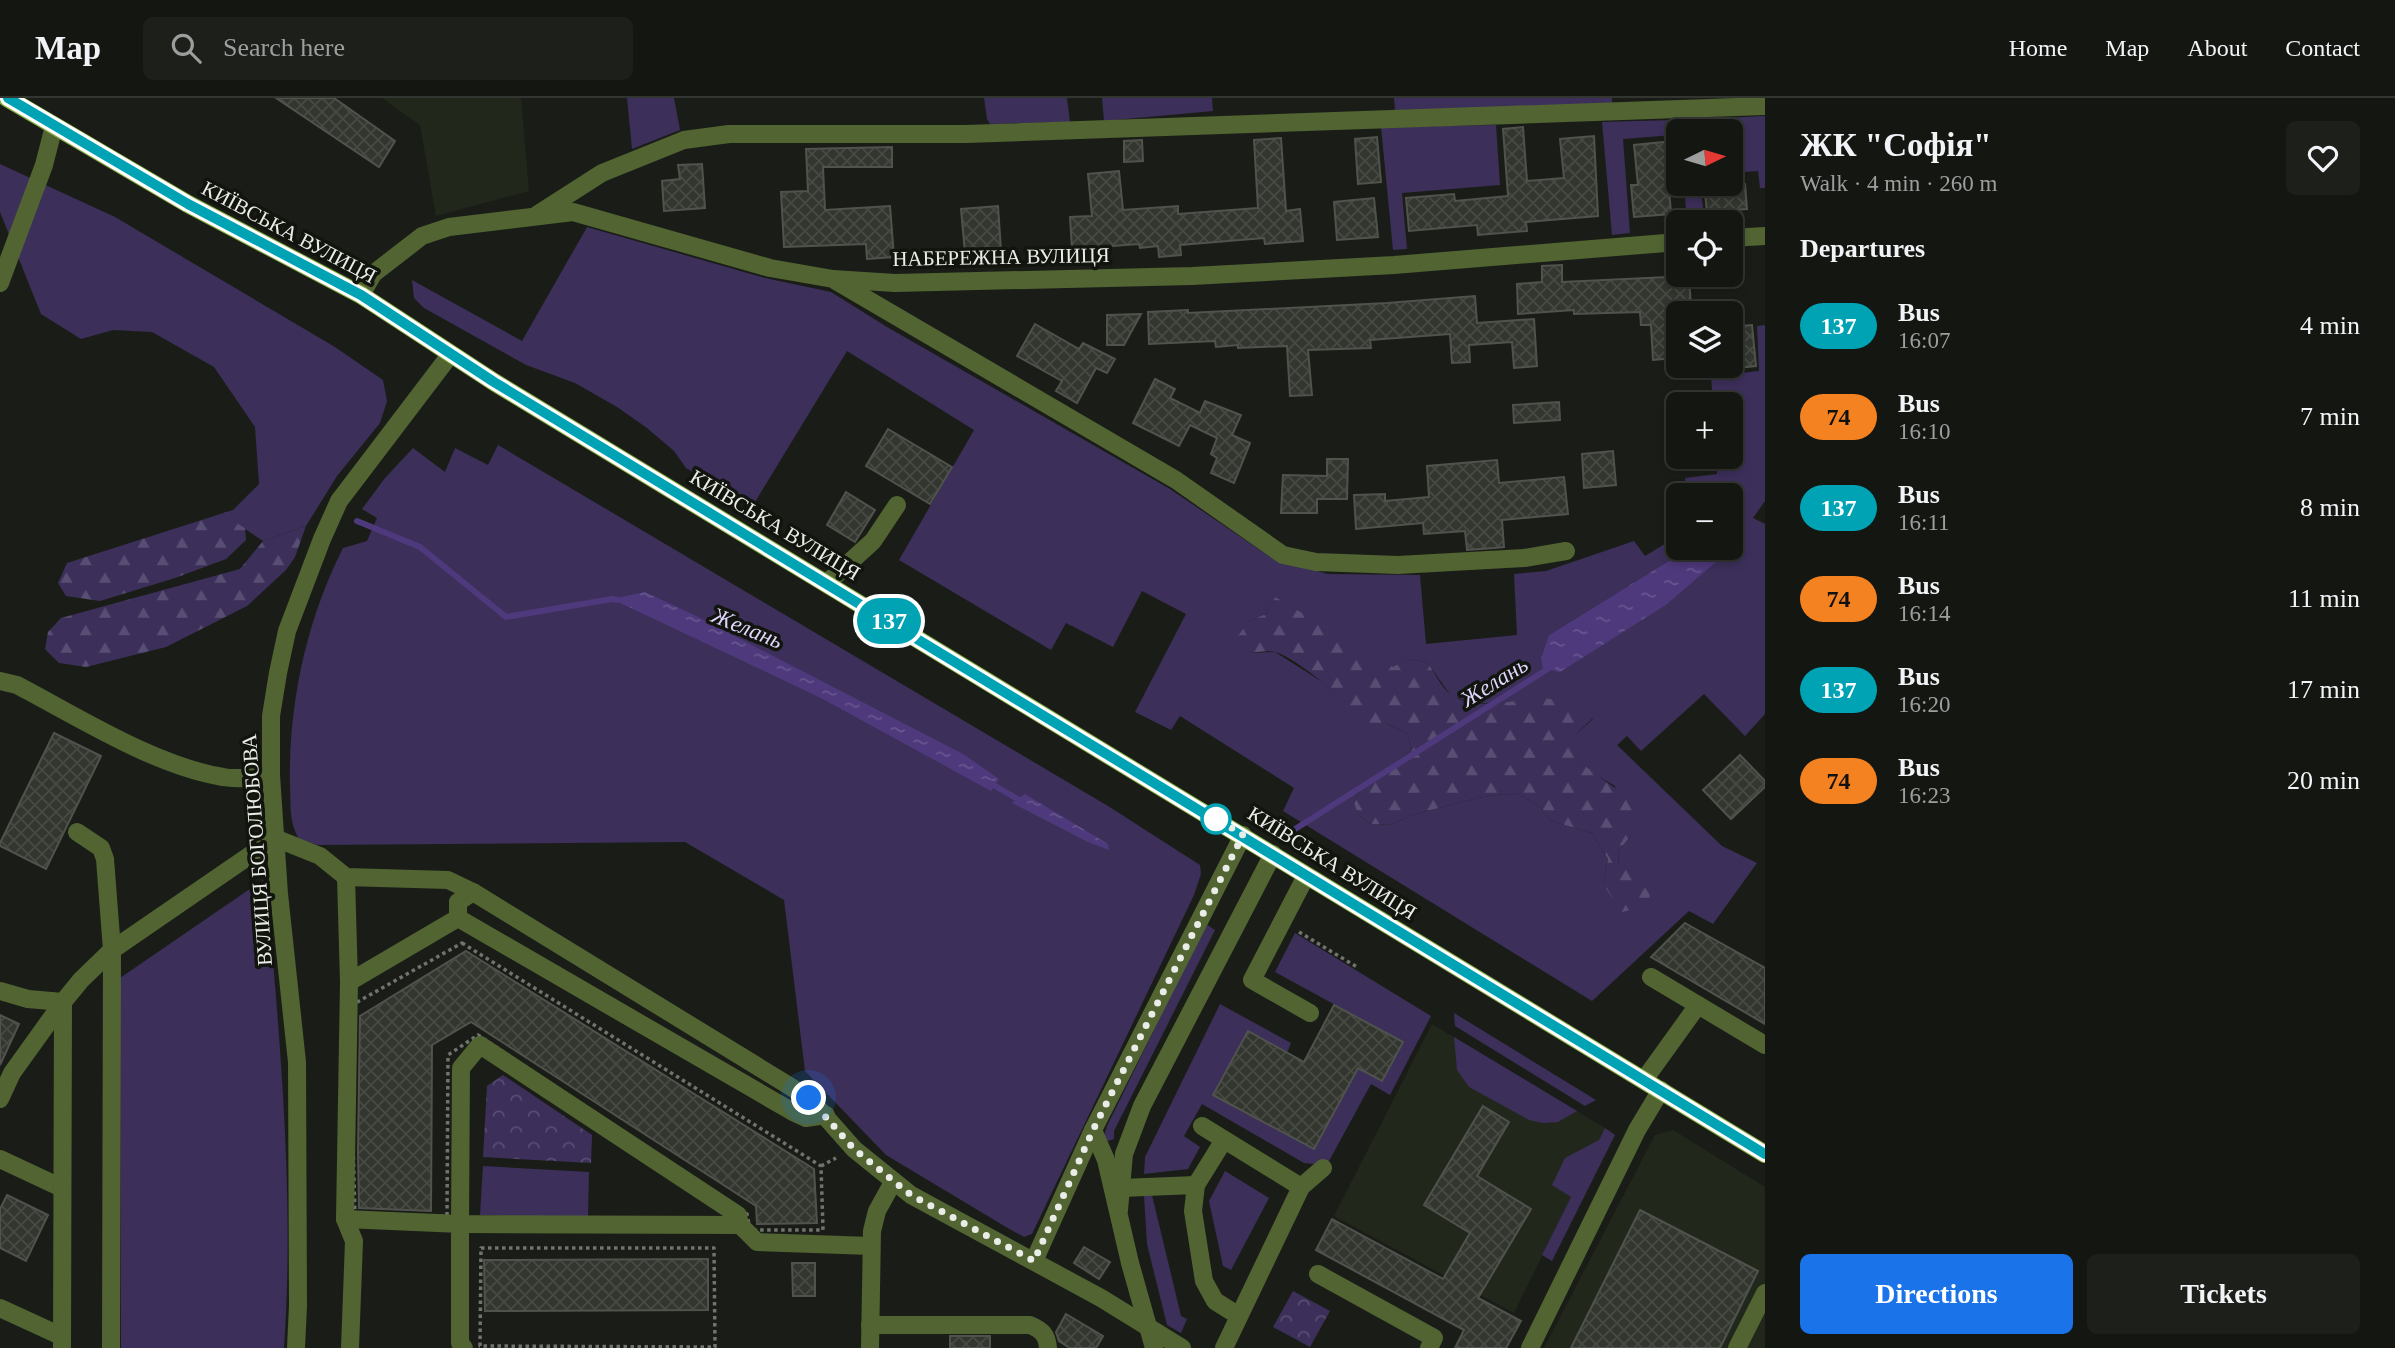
<!DOCTYPE html>
<html lang="en">
<head>
<meta charset="utf-8">
<style>
	:root { --surface:#141611; --page:#1d1f1a; --text:#f1f3f6; --muted:#9d9f9f; --line:#333531; --accent:#1a73e8 }
	body { margin:0; font-family:"Times New Roman",serif; background:var(--page); color:var(--text); height:100vh; display:flex; flex-direction:column; font-size:26px; white-space:nowrap }
	* { box-sizing:border-box; margin:0 }
	p { font-size:23px; color:var(--muted) }
	.icon { flex:none; width:38px; height:38px; fill:none; stroke:currentColor; stroke-width:2; stroke-linecap:round; stroke-linejoin:round }
	.map { position:relative; flex:1; overflow:hidden }
	.panel { display:flex; flex-direction:column; background:var(--surface); width:630px }
	.panel>* { flex:none }
	.badge { padding:0 14px; border-radius:23px; font-size:24px; line-height:46px }
	.needle { width:46px; rotate:85deg }
	.controls { position:absolute; left:1666px; top:21px; display:grid; gap:14px }
	.controls a { display:grid; place-items:center; width:77px; height:77px; border-radius:10px; background:var(--surface); box-shadow:0 4px 10px #0003,0 0 0 2px var(--line); font-size:35px }
	.you { position:absolute; width:35px; height:35px; margin:-18px; border:5px solid #fff; border-radius:50%; background:#1a73e8; box-shadow:0 0 0 10px #1a73e833 }
	.map>.badge { position:absolute; translate:-50% -50%; box-shadow:0 0 0 4px #fff }
	h2 { padding:0 35px; font-size:26px; line-height:63px }
	.round { display:grid; place-items:center; flex:none; width:74px; height:74px; border-radius:10px; background:var(--page) }
	.overview { display:flex; align-items:center; justify-content:space-between; height:119px; padding:0 35px }
	h1 { font-size:33px; font-weight:700; line-height:52px }
	.primary-button { display:flex; gap:14px; margin-top:auto; padding:14px 35px }
	.primary-button a { flex:1; height:80px; border-radius:10px; background:var(--accent); color:#fff; font-size:28px; font-weight:700; line-height:80px; text-align:center }
	.primary-button a+a { background:var(--page); color:var(--text) }
	ul { padding:0; list-style:none }
	li { display:flex; align-items:center; gap:21px; height:91px; padding:0 35px }
	li div { flex:1 }
	li b { display:block; font-size:26px }
	li em { font-style:normal }
	li .badge { min-width:77px; font-weight:700; text-align:center }
	header { display:flex; align-items:center; gap:42px; box-sizing:border-box; height:98px; padding:0 35px; background:var(--surface); border-bottom:2px solid var(--line) }
	header strong { font-size:33px }
	nav { display:flex; gap:38px; margin-inline-start:auto; font-size:24px }
	.search { width:490px; height:63px; background:var(--page); display:flex; align-items:center; gap:18px; box-sizing:border-box; padding:0 24px; border-radius:10px; color:var(--muted); font-size:26px }
	main { display:flex; flex:1; min-height:0 }
	.map>svg:first-child { display:block }
	.built { fill:#22271c }
	.green { fill:#3c2f5a; fill-rule:evenodd }
	.forest { fill:url(#forest-firs) }
	.park { fill:url(#park-crowns) }
	.water { fill:url(#water-ripples) }
	.lines { fill:none; stroke-linecap:round; stroke-linejoin:round }
	.stream { stroke:#4e397c; stroke-width:6 }
	.building { fill:url(#building-cross-hatch); stroke:#50534d; stroke-width:2 }
	.path { stroke:#70736e; stroke-width:3.5; stroke-dasharray:3.5 3.5; stroke-linecap:butt }
	.minor { stroke:#516432; stroke-width:18 }
	.major { stroke:#86ad3f; stroke-width:18 }
	.line-casing { stroke:#fff; stroke-width:16 }
	.line { stroke:#00a3b4; stroke-width:10 }
	.walk { stroke:#eaece8; stroke-width:7; stroke-dasharray:0 12.6 }
	.stop-dot { fill:#fff; stroke:#00a3b4; stroke-width:3.5 }
	.labels { text-anchor:middle; dominant-baseline:central; stroke-width:7; stroke-linejoin:round; paint-order:stroke }
	.street-label { font-size:21px; fill:#eaece8; stroke:#12140e }
	.water-label { font-size:23px; font-style:italic; fill:#dfd5fe; stroke:#12140e }
</style>
</head>
<body>
<header>
<strong>Map</strong>
<div class="search"><svg class="icon" aria-label="search" viewBox="0 0 24 24"><circle cx="10" cy="10" r="6"/><path d="M15 15l6 6"/></svg>Search here</div>
<nav><a>Home</a><a>Map</a><a>About</a><a>Contact</a></nav>
</header>
<main>
<div class="map">
<svg width="1765" height="1250" viewBox="0 0 1765 1250">
	<defs>
		<pattern id="forest-firs" width="22" height="20" patternUnits="userSpaceOnUse" patternTransform="scale(1.75)"><rect width="22" height="20" fill="#3c2f5a"/><path d="M5 1l3.5 6h-7zM16 11l3.5 6h-7z" fill="#584d72"/></pattern>
		<pattern id="park-crowns" width="20" height="18" patternUnits="userSpaceOnUse" patternTransform="scale(1.75)"><rect width="20" height="18" fill="#3c2f5a"/><path d="M2 6a3 3 0 1 1 6 0M12 15a3 3 0 1 1 6 0" fill="none" stroke="#584d72"/></pattern>
		<pattern id="water-ripples" width="26" height="14" patternUnits="userSpaceOnUse" patternTransform="scale(1.75)"><rect width="26" height="14" fill="#4e397c"/><path d="M2 4q2-2 4 0t4 0M15 11q2-2 4 0t4 0" fill="none" stroke="#68568f"/></pattern>
		<pattern id="building-cross-hatch" width="8" height="8" patternUnits="userSpaceOnUse" patternTransform="scale(1.75)"><rect width="8" height="8" fill="#33352f"/><path d="M0 0l8 8M0 8l8-8" fill="none" stroke="#474943"/></pattern>
	</defs>
	<rect width="100%" height="100%" fill="#1a1d17"/>
	<g class="built">
		<polygon points="382,0 521,0 529,93 436,118 420,27"/>
		<polygon points="1432,926 1605,1030 1514,1215 1334,1118"/>
		<polygon points="1673,1032 1765,1089 1765,1250 1544,1250 1655,1037"/>
	</g>
	<g class="green">
		<polygon points="627,0 674,0 680,32 632,51"/>
		<polygon points="984,0 1067,0 1070,24 990,26 987,21"/>
		<polygon points="1102,0 1212,0 1213,13 1104,23"/>
		<polygon points="1394,0 1612,0 1612,7 1395,12"/>
		<polygon points="1765,18 1765,90 1760,90 1758,73 1731,75 1731,33 1680,33 1679,22"/>
		<polygon points="1673,22 1674,37 1623,41 1630,135 1612,137 1602,24"/>
		<polygon points="1496,27 1500,87 1402,95 1407,151 1393,152 1381,29"/>
		<polygon points="0,66 115,119 335,249 383,282 387,303 380,325 337,378 306,428 263,443 233,423 233,412 259,386 255,329 214,269 152,234 113,232 81,241 41,216 0,114"/>
		<polygon points="1684,86 1700,86 1705,124 1687,124"/>
		<path d="M587,129L765,180L831,194L887,229L1170,391L1273,461L1328,476L1420,477L1426,546L1517,537L1514,476L1546,473L1634,443L1645,458L1678,438V450H1694L1675,459L1549,537L1716,464L1698,450H1731V397H1687L1685,380L1717,376L1716,359H1731V306H1713L1711,278L1759,273L1757,228L1765,227V403L1753,420L1765,426V616L1745,638L1704,596L1641,653L1627,638L1617,647L1722,748L1757,765L1713,826L1689,813L1592,903L1283,713L1294,690L1180,618L1171,632L1135,614L1186,516L1142,493L1113,549L1066,525L1051,552L899,462L974,332L847,253L752,409L686,370L674,353L647,330L617,309L575,285L526,267L424,210L414,200L412,182L522,243ZM1275,500L1393,570L1408,561L1427,564L1451,598L1474,605L1498,606L1593,621L1575,637V658L1589,673L1615,688L1631,738L1619,752L1618,769L1603,786L1608,761L1592,735L1551,723L1539,708L1520,697L1504,696L1477,700L1412,717L1391,727L1371,726L1358,717L1354,705L1360,692L1411,653L1408,636L1351,608L1324,585L1275,554L1247,555L1249,523L1266,516Z"/>
		<path d="M498,347L1108,708L1200,767L1201,776L1194,797L1032,1136L1024,1139L1006,1129L886,1057L805,973L784,802L685,744L318,747L299,741C289,723 291,709 290,689C288,608 306,523 343,450L367,443L377,420L362,411L385,380L413,350L445,374L455,350L488,367Z"/>
		<path d="M266,780C279,936 295,1093 284,1250H121L120,880Z"/>
		<polygon points="1206,826 1215,832 1114,1033 1114,1041 1108,1043 1104,1038 1107,1028"/>
		<polygon points="1295,835 1431,918 1390,997 1371,986 1329,1063 1314,1066 1304,1065 1202,1006 1184,1038 1200,1049 1188,1071 1144,1076 1145,1059 1220,906 1291,945 1287,955 1248,934 1214,997 1313,1051 1358,970 1403,944 1275,874"/>
		<polygon points="1454,915 1596,1002 1585,1008 1455,928"/>
		<polygon points="1454,939 1577,1013 1558,1024 1543,1025 1529,1022 1469,989 1457,972"/>
		<polygon points="1605,1030 1615,1037 1552,1163 1542,1157 1571,1099 1552,1087 1565,1060 1599,1042"/>
		<polygon points="483,1068 589,1074 588,1120 480,1117"/>
		<polygon points="1225,1073 1269,1100 1231,1172 1223,1168 1209,1103"/>
		<polygon points="1152,1097 1181,1218 1187,1221 1181,1235 1167,1227 1147,1146 1144,1098"/>
	</g>
	<g class="forest">
		<polygon points="233,412 233,423 245,430 246,442 226,461 175,480 100,503 66,498 58,485 67,465"/>
		<polygon points="306,428 295,459 286,472 247,508 166,549 86,569 59,565 45,551 48,534 61,520 240,471 263,443"/>
		<path d="M1275,499L1393,569L1408,561L1427,564C1434,573 1443,593 1453,598C1487,619 1529,591 1565,604C1575,607 1584,615 1593,620L1575,637V658C1593,678 1618,690 1639,707L1631,738L1619,752L1618,768L1635,765L1654,782L1647,808L1622,814L1603,786L1608,761L1592,735L1551,723L1539,708L1520,697L1504,696L1477,700L1412,717L1391,727L1371,726L1358,717L1354,705L1360,692L1411,653L1408,636L1386,625L1370,627C1351,608 1300,561 1275,554C1267,552 1255,555 1247,555L1235,542L1249,523L1266,516Z"/>
	</g>
	<g class="park">
		<polygon points="503,977 592,1037 591,1065 483,1059 487,988"/>
		<polygon points="1293,1193 1330,1213 1310,1249 1273,1229"/>
	</g>
	<g class="water">
		<polygon points="1694,450 1698,450 1717,463 1667,506 1560,574 1543,570 1541,561 1549,537 1675,459"/>
		<polygon points="645,494 692,516 963,656 999,681 991,693 821,600 612,501"/>
		<polygon points="1025,696 1108,746 1109,752 1088,744 1012,705"/>
	</g>
	<g class="lines">
		<g class="stream">
			<polyline points="357,423 420,449 506,519 612,501 617,502"/>
			<polyline points="990,685 1023,704"/>
			<polyline points="1292,733 1554,567"/>
		</g>
	</g>
	<g class="building">
		<polygon points="276,0 334,0 395,43 379,69"/>
		<polygon points="1523,29 1527,83 1564,80 1560,41 1594,38 1598,118 1526,124 1527,133 1478,137 1477,127 1409,133 1406,100 1454,96 1455,103 1508,98 1503,31"/>
		<polygon points="1377,39 1381,84 1358,86 1355,41"/>
		<polygon points="1281,40 1286,113 1300,111 1303,143 1265,146 1264,140 1180,147 1181,157 1159,159 1158,148 1140,150 1139,146 1072,151 1070,119 1092,118 1088,76 1119,73 1123,112 1178,108 1178,116 1258,110 1254,42"/>
		<polygon points="1142,42 1143,63 1124,64 1124,43"/>
		<polygon points="1673,43 1675,62 1667,62 1671,116 1634,119 1631,87 1638,87 1634,47"/>
		<polygon points="892,49 892,69 823,69 825,112 890,108 894,159 867,161 866,146 784,149 781,94 808,93 806,51"/>
		<polygon points="702,66 705,110 664,113 662,83 680,81 678,67"/>
		<polygon points="1704,86 1745,86 1747,111 1707,114"/>
		<polygon points="1374,100 1378,139 1337,142 1334,104"/>
		<polygon points="998,108 1001,152 965,155 961,111"/>
		<polygon points="1562,167 1562,184 1689,178 1691,209 1683,210 1684,215 1678,215 1678,232 1675,232 1676,260 1653,262 1651,227 1641,227 1640,214 1574,216 1574,212 1518,216 1517,186 1542,184 1542,168"/>
		<polygon points="1475,198 1477,225 1534,221 1537,268 1514,270 1512,244 1469,247 1470,264 1452,265 1450,236 1370,242 1371,250 1308,252 1312,297 1290,298 1287,248 1238,250 1238,247 1216,249 1215,243 1149,246 1148,214 1188,212 1188,215 1387,205"/>
		<polygon points="1141,216 1124,247 1107,247 1107,217"/>
		<polygon points="1035,226 1079,251 1083,245 1115,261 1107,275 1096,270 1077,305 1056,293 1062,283 1017,258"/>
		<polygon points="1752,227 1756,268 1737,270 1735,249 1731,249 1731,229"/>
		<polygon points="1155,281 1175,291 1170,300 1200,315 1205,303 1241,317 1232,337 1250,345 1234,385 1211,375 1217,360 1211,356 1217,340 1190,327 1179,348 1133,325"/>
		<polygon points="1559,304 1560,322 1514,325 1513,307"/>
		<polygon points="888,331 952,369 930,406 866,368"/>
		<polygon points="1613,353 1616,387 1584,390 1582,356"/>
		<polygon points="1327,361 1348,361 1347,401 1317,401 1317,415 1281,415 1283,377 1327,378"/>
		<polygon points="1497,362 1499,385 1564,379 1568,416 1502,422 1504,449 1494,450 1467,452 1465,433 1424,436 1423,425 1356,431 1354,397 1385,396 1385,403 1429,399 1427,368"/>
		<polygon points="846,394 875,412 855,444 827,427"/>
		<polygon points="54,635 101,658 46,771 0,748 0,745"/>
		<polygon points="1740,657 1765,683 1765,689 1731,721 1703,692"/>
		<polygon points="1685,825 1765,870 1765,926 1651,859"/>
		<polygon points="466,853 814,1071 817,1125 757,1126 756,1108 471,924 432,947 431,1113 359,1110 358,1053 360,918"/>
		<polygon points="1334,907 1403,944 1382,983 1358,970 1314,1051 1213,997 1248,933 1304,964"/>
		<polygon points="0,917 19,926 0,967"/>
		<polygon points="1483,1008 1509,1024 1477,1078 1531,1111 1478,1200 1521,1223 1506,1250 1455,1250 1464,1232 1316,1152 1332,1121 1443,1181 1470,1135 1424,1107"/>
		<polygon points="7,1097 48,1117 26,1163 0,1150 0,1111"/>
		<polygon points="1640,1112 1758,1173 1720,1250 1571,1250"/>
		<polygon points="1084,1149 1110,1164 1099,1181 1074,1165"/>
		<polygon points="708,1161 708,1212 485,1213 484,1162"/>
		<polygon points="792,1165 815,1165 815,1198 793,1198"/>
		<polygon points="1066,1216 1103,1238 1096,1250 1070,1250 1059,1243 1056,1234"/>
		<rect x="950" y="1238" width="40" height="12"/>
	</g>
	<g class="lines">
		<g class="path">
			<polyline points="1299,834 1357,869"/>
			<polygon points="462,845 821,1068 823,1132 750,1132 747,1116 478,937 448,957 447,1118 355,1120 350,923 352,907"/>
			<polyline points="821,1068 836,1060"/>
			<polygon points="481,1150 714,1150 715,1249 480,1248"/>
		</g>
		<g class="minor">
			<polyline points="538,116 602,75 684,42 729,36 966,36 1765,8"/>
			<polyline points="1731,140 1765,138"/>
			<polyline points="836,183 1176,382 1283,457 1316,464 1398,467 1524,460 1566,453"/>
			<polyline points="0,185 44,67 54,28"/>
			<polyline points="361,197 373,176 422,138 449,129 573,114 770,170 833,181 895,185 1192,178 1394,167 1678,144"/>
			<polyline points="827,485 873,443 897,407"/>
			<path d="M0,583L17,587C78,619 155,668 223,679C238,682 256,679 271,677"/>
			<polyline points="77,734 101,750 105,761 112,852 111,1250"/>
			<polyline points="275,740 320,758 346,779 448,782 473,794 809,1000 854,1051 911,1097 1101,1200 1182,1250"/>
			<polyline points="1306,778 1252,882 1310,915"/>
			<polyline points="346,779 349,884"/>
			<polyline points="473,794 458,804 458,820 793,1014 806,1020 826,1017"/>
			<polyline points="1651,879 1765,947"/>
			<polyline points="0,893 28,901 63,904"/>
			<polyline points="1644,982 1698,907"/>
			<polyline points="0,1001 12,975 63,904 81,882 112,852 275,740"/>
			<polyline points="1202,1028 1301,1089"/>
			<polyline points="1093,1032 1106,1062 1130,1165 1154,1250"/>
			<polyline points="1224,1042 1196,1087 1193,1113 1204,1183 1215,1203 1239,1218"/>
			<polyline points="0,1061 62,1090"/>
			<polyline points="1121,1090 1196,1087"/>
			<polyline points="1119,1112 1124,1056 1142,1008 1273,756"/>
			<polyline points="345,1121 460,1126 460,1245 464,1250"/>
			<polyline points="740,1127 460,1126 461,970 480,947 738,1117 740,1127 757,1144 871,1148"/>
			<polyline points="1034,1163 1093,1032 1243,737"/>
			<polyline points="1318,1176 1434,1240 1429,1250"/>
			<polyline points="0,1210 61,1238"/>
			<path d="M870,1227H1030C1042,1232 1047,1237 1048,1250"/>
			<polyline points="62,1250 63,904"/>
			<polyline points="296,1250 298,1208 297,964 279,796 271,677 271,618 278,575 287,533 322,441 339,403 450,257"/>
			<polyline points="350,1250 354,1143 345,1121 349,884 458,820"/>
			<polyline points="870,1250 872,1133 877,1113 893,1084"/>
			<polyline points="1224,1250 1301,1089 1323,1070"/>
			<polyline points="1530,1250 1637,1032 1661,992"/>
			<polyline points="1737,1250 1765,1195"/>
		</g>
		<polyline class="major" points="7,0 188,106 361,197 494,284 1765,1056"/>
	</g>
	<g class="lines">
		<g class="line-casing">
			<polyline id="line" points="8,0 188,106 361,197 494,284 1765,1056"/>
		</g>
		<use href="#line" class="line"/>
		<polyline class="walk" points="809,1000 854,1051 911,1097 1034,1163 1093,1032 1243,737 1209,716 1216,721"/>
	</g>
	<circle class="stop-dot" cx="1216" cy="721" r="14"/>
	<g class="labels">
		<g class="street-label">
			<text transform="translate(289 134) rotate(28)">КИЇВСЬКА ВУЛИЦЯ</text>
			<text transform="translate(1001 159) rotate(-1)">НАБЕРЕЖНА ВУЛИЦЯ</text>
			<text transform="translate(775 427) rotate(31)">КИЇВСЬКА ВУЛИЦЯ</text>
			<text transform="translate(257 752) rotate(-94)">ВУЛИЦЯ БОГОЛЮБОВА</text>
			<text transform="translate(1332 765) rotate(32)">КИЇВСЬКА ВУЛИЦЯ</text>
		</g>
		<g class="water-label">
			<text transform="translate(747 530) rotate(22)">Желань</text>
			<text transform="translate(1494 584) rotate(-32)">Желань</text>
		</g>
	</g>
</svg>
<div class="controls">
<a><svg class="needle" viewBox="-14 -14 28 28"><path d="M0-13l5 13h-10z" fill="#e53935"/><path d="M0 13l5-13h-10z" fill="#9d9f9f"/></svg></a>
<a><svg class="icon" aria-label="locate" viewBox="0 0 24 24"><circle cx="12" cy="12" r="6"/><path d="M12 2v4M12 18v4M2 12h4M18 12h4"/></svg></a>
<a><svg class="icon" aria-label="layers" viewBox="0 0 24 24"><path d="M12 4l9 5-9 5-9-5zM3 14l9 5 9-5"/></svg></a>
<a>+</a>
<a>−</a>
</div>
<div class="you" style="left:809px;top:1000px"></div>
<b class="badge" style="left:889px;top:523px;background:#00a3b4;color:#fff">137</b>
</div>
<section class="panel">
<div class="overview"><div><h1>ЖК &quot;Софія&quot;</h1><p>Walk · 4 min · 260 m</p></div><a class="round"><svg class="icon" aria-label="heart" viewBox="0 0 24 24"><path d="M12 20l-8-8c-3-5 5-10 8-4 3-6 11-1 8 4z"/></svg></a></div>
<h2>Departures</h2>
<ul>
<li><span class="badge" style="background:#00a3b4;color:#fff">137</span><div><b>Bus</b><p>16:07</p></div><em>4 min</em></li>
<li><span class="badge" style="background:#f58220;color:#111">74</span><div><b>Bus</b><p>16:10</p></div><em>7 min</em></li>
<li><span class="badge" style="background:#00a3b4;color:#fff">137</span><div><b>Bus</b><p>16:11</p></div><em>8 min</em></li>
<li><span class="badge" style="background:#f58220;color:#111">74</span><div><b>Bus</b><p>16:14</p></div><em>11 min</em></li>
<li><span class="badge" style="background:#00a3b4;color:#fff">137</span><div><b>Bus</b><p>16:20</p></div><em>17 min</em></li>
<li><span class="badge" style="background:#f58220;color:#111">74</span><div><b>Bus</b><p>16:23</p></div><em>20 min</em></li>
</ul>
<div class="primary-button"><a>Directions</a><a>Tickets</a></div>
</section>
</main>
</body>
</html>
